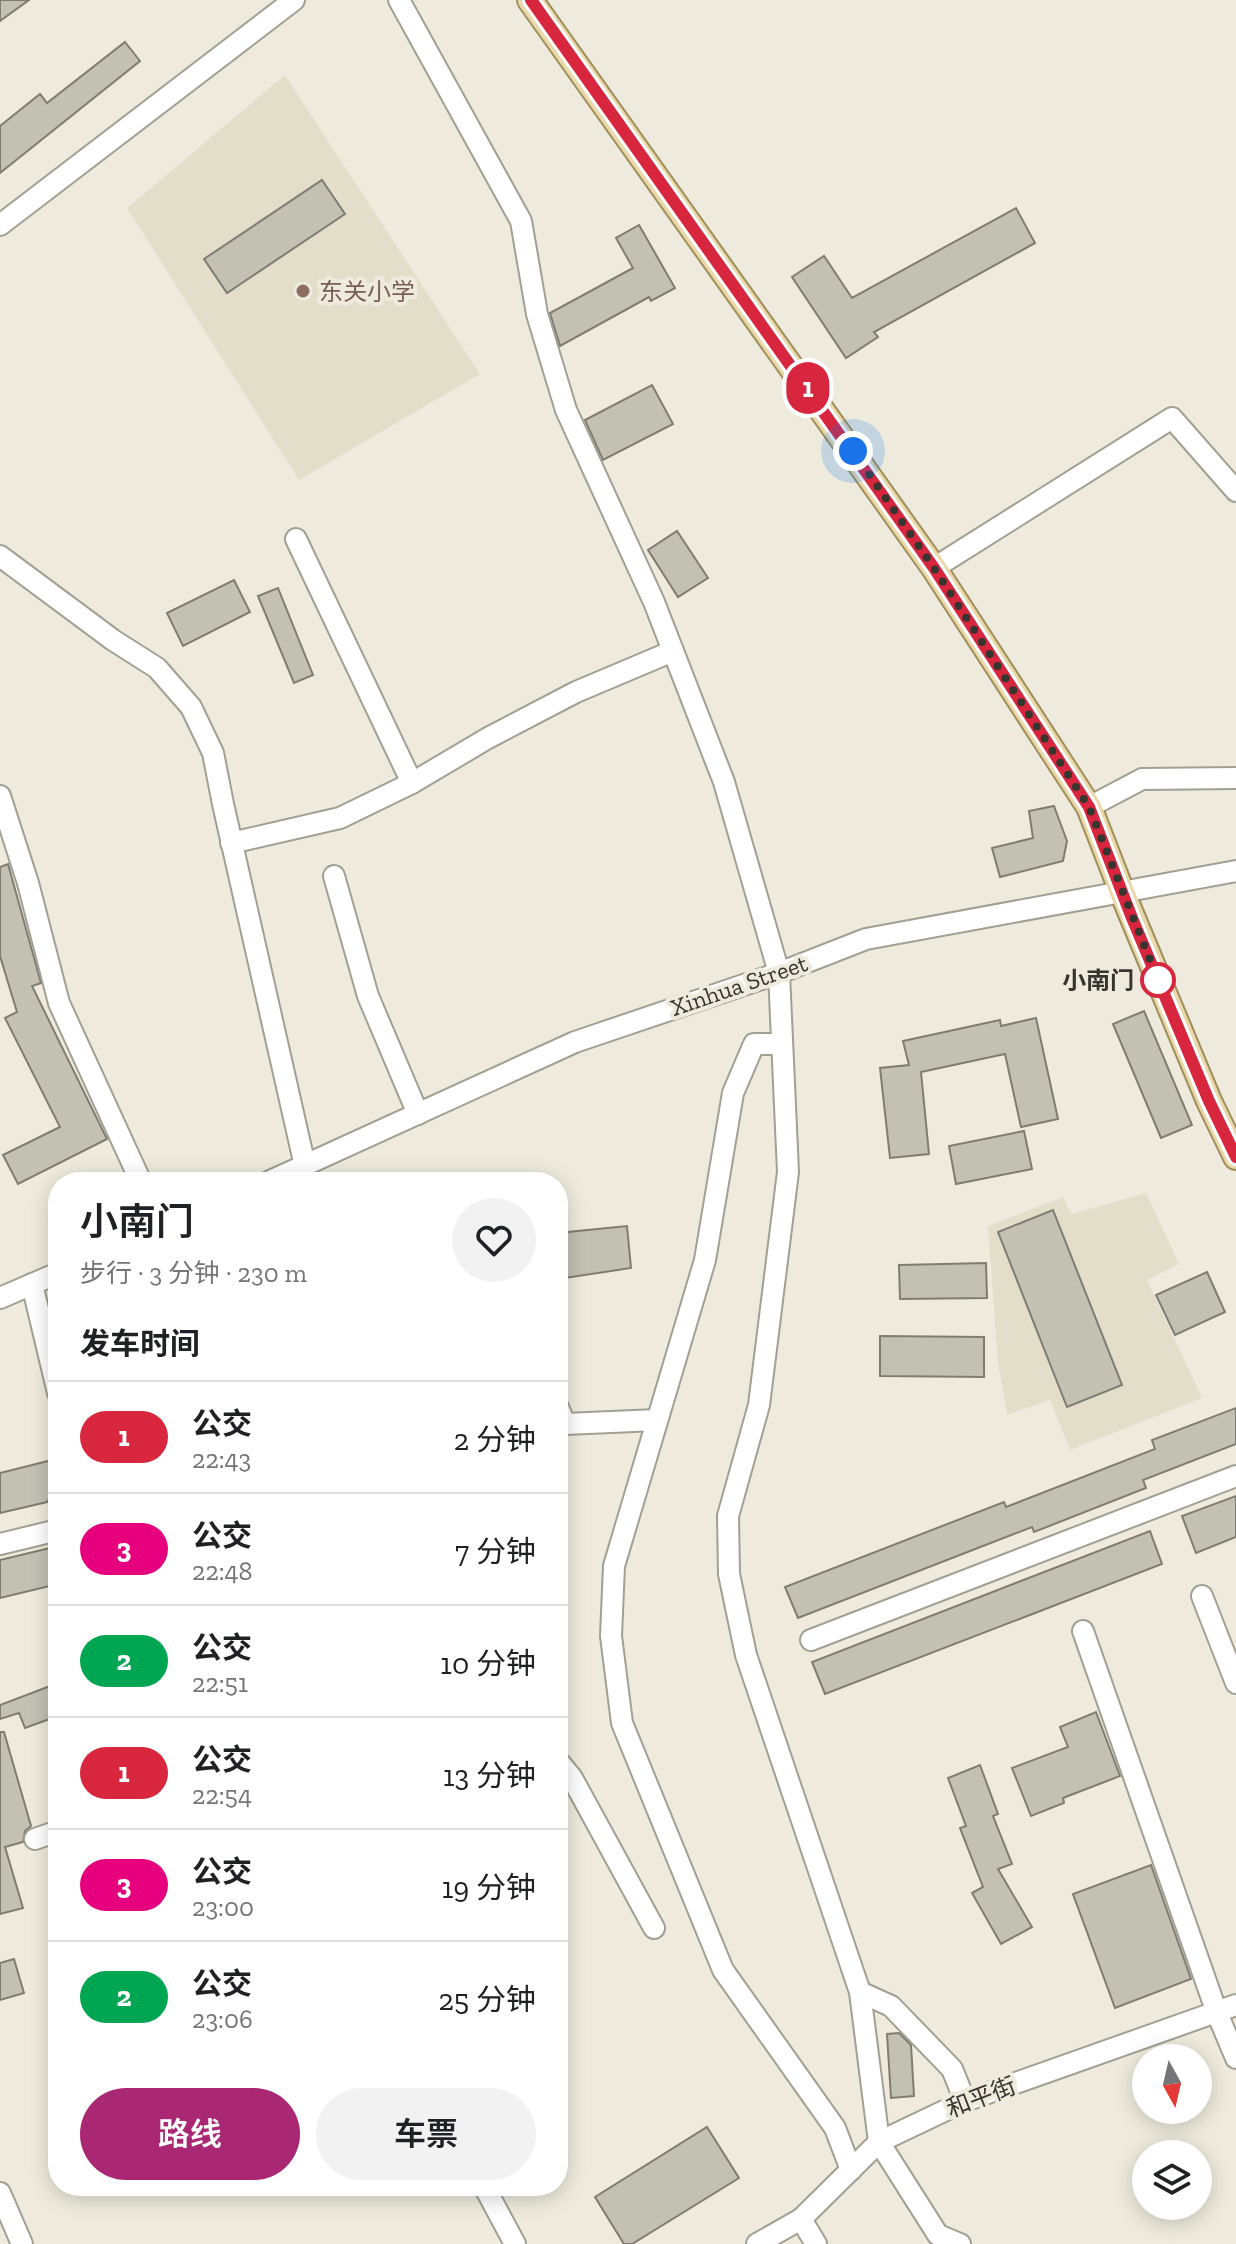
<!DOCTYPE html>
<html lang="zh">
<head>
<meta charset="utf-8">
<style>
	:root { --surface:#fff; --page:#f2f2f2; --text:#202124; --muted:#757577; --line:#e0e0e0; --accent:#aa2773 }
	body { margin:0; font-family:"Zilla Slab","Noto Sans SC",serif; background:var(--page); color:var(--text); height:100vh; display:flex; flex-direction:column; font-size:30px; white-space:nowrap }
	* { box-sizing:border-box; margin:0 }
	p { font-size:26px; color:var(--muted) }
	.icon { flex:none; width:44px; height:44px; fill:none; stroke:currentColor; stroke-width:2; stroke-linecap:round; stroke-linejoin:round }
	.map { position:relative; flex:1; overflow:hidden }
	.side { position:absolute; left:48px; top:1172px; width:520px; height:1024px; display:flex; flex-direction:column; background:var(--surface); border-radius:32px; box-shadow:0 4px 20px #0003 }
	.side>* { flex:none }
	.badge { padding:0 16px; border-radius:26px; font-size:28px; line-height:52px }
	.needle { width:52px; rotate:172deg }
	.tools { position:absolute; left:1132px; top:2044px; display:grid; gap:16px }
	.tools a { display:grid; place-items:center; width:80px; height:80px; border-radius:50%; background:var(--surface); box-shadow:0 4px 20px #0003; font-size:40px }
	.you { position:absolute; width:40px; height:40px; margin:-20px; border:6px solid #fff; border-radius:50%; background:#1a73e8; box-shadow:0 0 0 12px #1a73e833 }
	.map>.badge { position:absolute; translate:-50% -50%; box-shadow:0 0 0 4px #fff }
	h2 { padding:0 32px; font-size:30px; line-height:72px }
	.round { display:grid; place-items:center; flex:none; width:84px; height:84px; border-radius:42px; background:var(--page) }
	.head { display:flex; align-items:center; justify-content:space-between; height:136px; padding:0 32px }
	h1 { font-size:38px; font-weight:600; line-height:60px }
	.button { display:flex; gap:16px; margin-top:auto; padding:16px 32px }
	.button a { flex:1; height:92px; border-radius:48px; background:var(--accent); color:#fff; font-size:32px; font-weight:600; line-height:92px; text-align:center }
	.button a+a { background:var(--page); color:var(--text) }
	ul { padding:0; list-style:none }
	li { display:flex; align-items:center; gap:24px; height:112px; padding:0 32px; border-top:2px solid var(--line) }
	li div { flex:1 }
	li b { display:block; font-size:30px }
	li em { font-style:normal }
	li .badge { min-width:88px; font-weight:700; text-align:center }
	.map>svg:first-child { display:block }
	.built { fill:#e3deca }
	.building { fill:#c3c0b4; stroke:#7f7d71; stroke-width:2 }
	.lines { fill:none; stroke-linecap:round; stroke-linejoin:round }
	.minor-casing { stroke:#a29f93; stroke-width:24 }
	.major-casing { stroke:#a18f5b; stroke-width:28 }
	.minor { stroke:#fff; stroke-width:20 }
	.major { stroke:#e9d9aa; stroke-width:24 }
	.line-casing { stroke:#fff; stroke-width:18 }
	.line { stroke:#d7263d; stroke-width:12 }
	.walk { stroke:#363530; stroke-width:8; stroke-dasharray:0 14.4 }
	.education-dot { fill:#8d6e63; stroke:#eeebde; stroke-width:3 }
	.stop-dot { fill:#fff; stroke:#d7263d; stroke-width:4 }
	.labels { text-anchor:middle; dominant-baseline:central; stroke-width:8; stroke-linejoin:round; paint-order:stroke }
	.education-label { font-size:24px; fill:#785e54; stroke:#eeebde; text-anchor:start }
	.stop-label { font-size:24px; font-weight:bold; fill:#363530; stroke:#eeebde; text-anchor:end }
	.street-label { font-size:24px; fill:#363530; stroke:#eeebde }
</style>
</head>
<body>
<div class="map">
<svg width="1236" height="2244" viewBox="0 0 1236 2244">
	<rect width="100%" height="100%" fill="#eeebde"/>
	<g class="built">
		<polygon points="285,75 480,374 299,480 127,208"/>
		<polygon points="1146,1193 1179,1264 1147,1280 1202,1398 1070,1450 1050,1400 1007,1415 998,1363 988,1226 1063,1197 1071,1214"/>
	</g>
	<g class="building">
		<polygon points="0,0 29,0 0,21"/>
		<polygon points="125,42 140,61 0,173 0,126 40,94 47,103"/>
		<polygon points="322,180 345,214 227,293 204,259"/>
		<polygon points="1016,208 1035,243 874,332 878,337 846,358 792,277 824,256 852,298"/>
		<polygon points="639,225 675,288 651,301 649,297 560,346 550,313 633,268 616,238"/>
		<polygon points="652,385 673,424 603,460 585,420"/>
		<polygon points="677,531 708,578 678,597 648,550"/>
		<polygon points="234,580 250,612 183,646 167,613"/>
		<polygon points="278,588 313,675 294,683 258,596"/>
		<polygon points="1054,806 1067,841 1063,861 1000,877 992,848 1033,838 1029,811"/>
		<polygon points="8,864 41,983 32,986 107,1139 18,1184 3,1155 60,1127 5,1018 17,1012 0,956 0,867"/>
		<polygon points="1144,1011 1192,1125 1161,1138 1113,1024"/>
		<polygon points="1036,1018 1058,1119 1021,1127 1005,1054 921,1072 929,1154 890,1158 880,1068 909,1065 903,1041 1000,1020 1001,1026"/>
		<polygon points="1024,1131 1032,1169 956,1184 949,1146"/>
		<polygon points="1053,1210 1122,1385 1067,1407 998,1232"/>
		<polygon points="627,1226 631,1268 565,1278 558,1267 558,1233"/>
		<polygon points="986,1263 987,1298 900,1299 899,1265"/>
		<polygon points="1207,1272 1225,1312 1175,1335 1156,1295"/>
		<polygon points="880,1336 984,1337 984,1377 880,1376"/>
		<polygon points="1236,1408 1236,1444 1143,1480 1146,1488 1034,1532 1032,1527 798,1618 785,1587 1004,1502 1006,1507 1155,1449 1152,1440"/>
		<polygon points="52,1460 58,1486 47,1502 0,1513 0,1473"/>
		<polygon points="1236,1496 1236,1537 1196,1553 1182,1516"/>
		<polygon points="1150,1531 1162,1564 825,1694 812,1662"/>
		<polygon points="58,1546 58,1584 0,1598 0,1560"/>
		<polygon points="58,1683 58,1716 25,1728 19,1713 0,1719 0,1705"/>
		<polygon points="1096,1712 1120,1776 1063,1798 1064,1803 1031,1816 1012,1768 1068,1747 1060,1727"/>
		<polygon points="0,1732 4,1732 31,1826 25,1831 23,1842 5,1847 23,1908 0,1914"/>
		<polygon points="980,1765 998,1814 993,1816 1012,1864 998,1869 1032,1927 1001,1944 972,1893 983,1887 960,1828 966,1826 948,1778"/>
		<polygon points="1151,1865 1191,1979 1115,2008 1073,1894"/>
		<polygon points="14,1959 24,1993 0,2000 0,1963"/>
		<polygon points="899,2033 911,2045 914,2096 891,2098 887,2034"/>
		<polygon points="707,2127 739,2178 632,2244 624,2244 595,2197"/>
	</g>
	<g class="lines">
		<g class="minor-casing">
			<g id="minor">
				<polyline points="399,0 521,221 537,314 566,410 654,602 724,782 779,973 788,1172 759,1405 728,1516 729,1574 746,1655 860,1992 879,2142 938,2235 960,2244"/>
				<polyline points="0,225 294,0"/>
				<polyline points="296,539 412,783"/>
				<polyline points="0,556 113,640 157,668 191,707 213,753 223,804 305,1166"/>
				<polyline points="934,568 1172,418 1236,491"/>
				<polyline points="0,796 28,883 59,1003 141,1182"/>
				<polyline points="1089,807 1142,779 1236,778"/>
				<polyline points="231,843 340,818 412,783 488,738 576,692 673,651"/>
				<polyline points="334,876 368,996 418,1114"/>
				<polyline points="782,1044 754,1044 733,1093 705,1260 614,1566 611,1636 622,1723 723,1970 835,2128 851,2170"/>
				<polyline points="268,1182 575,1042 779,973 866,939 1236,871"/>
				<polyline points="32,1284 58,1393"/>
				<polyline points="0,1298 58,1273"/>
				<polyline points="558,1407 565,1424 657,1420"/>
				<polyline points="0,1544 58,1530"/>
				<polyline points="1202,1596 1236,1683"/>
				<polyline points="1083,1631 1217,2013 1236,2058"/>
				<polyline points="811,1640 1236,1476"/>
				<polyline points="558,1761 572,1778 654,1928"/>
				<polyline points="35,1839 58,1831"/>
				<polyline points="860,1992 891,2006 952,2069 965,2101"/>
				<polyline points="484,2186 515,2244"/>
				<polyline points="0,2193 22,2244"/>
				<polyline points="801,2219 816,2244"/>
				<polyline points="757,2244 801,2219 879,2142 965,2101 1236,2005"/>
			</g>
		</g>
		<g class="major-casing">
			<polyline id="major" points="530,0 934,568 1089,807 1122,892 1209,1101 1236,1157"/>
		</g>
		<use href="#minor" class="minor"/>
		<use href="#major" class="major"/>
	</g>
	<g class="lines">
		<g class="line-casing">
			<polyline id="line" points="531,0 934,568 1089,807 1132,918 1209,1101 1236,1157"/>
		</g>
		<use href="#line" class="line"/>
		<polyline class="walk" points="853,451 934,568 1089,807 1158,980"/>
	</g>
	<circle class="education-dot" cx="303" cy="291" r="8"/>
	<circle class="stop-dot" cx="1158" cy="980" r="16"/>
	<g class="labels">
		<g class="education-label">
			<text x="319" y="291">东关小学</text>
		</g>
		<g class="stop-label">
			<text x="1134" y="980">小南门</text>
		</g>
		<g class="street-label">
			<text transform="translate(739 985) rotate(-19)">Xinhua Street</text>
			<text transform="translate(981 2097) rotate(-21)">和平街</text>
		</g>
	</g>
</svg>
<div class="tools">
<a><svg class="needle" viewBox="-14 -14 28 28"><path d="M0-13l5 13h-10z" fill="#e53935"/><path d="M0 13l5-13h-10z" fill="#757577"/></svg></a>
<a><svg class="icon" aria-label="layers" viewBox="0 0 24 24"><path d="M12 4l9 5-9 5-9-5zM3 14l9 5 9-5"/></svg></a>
</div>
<div class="you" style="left:853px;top:451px"></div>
<b class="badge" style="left:808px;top:388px;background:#d7263d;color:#fff">1</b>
<section class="side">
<div class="head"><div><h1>小南门</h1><p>步行 · 3 分钟 · 230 m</p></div><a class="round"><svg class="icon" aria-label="heart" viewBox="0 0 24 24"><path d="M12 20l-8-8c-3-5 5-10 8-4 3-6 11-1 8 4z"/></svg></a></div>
<h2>发车时间</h2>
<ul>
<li><span class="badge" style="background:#d7263d;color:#fff">1</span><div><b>公交</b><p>22:43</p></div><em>2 分钟</em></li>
<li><span class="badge" style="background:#e6007e;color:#fff">3</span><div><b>公交</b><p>22:48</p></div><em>7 分钟</em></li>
<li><span class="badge" style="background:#00a651;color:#fff">2</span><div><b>公交</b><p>22:51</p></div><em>10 分钟</em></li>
<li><span class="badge" style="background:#d7263d;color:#fff">1</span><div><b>公交</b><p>22:54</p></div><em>13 分钟</em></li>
<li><span class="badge" style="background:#e6007e;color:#fff">3</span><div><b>公交</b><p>23:00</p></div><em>19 分钟</em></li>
<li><span class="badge" style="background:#00a651;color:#fff">2</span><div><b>公交</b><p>23:06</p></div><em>25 分钟</em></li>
</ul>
<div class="button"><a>路线</a><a>车票</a></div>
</section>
</div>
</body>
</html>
